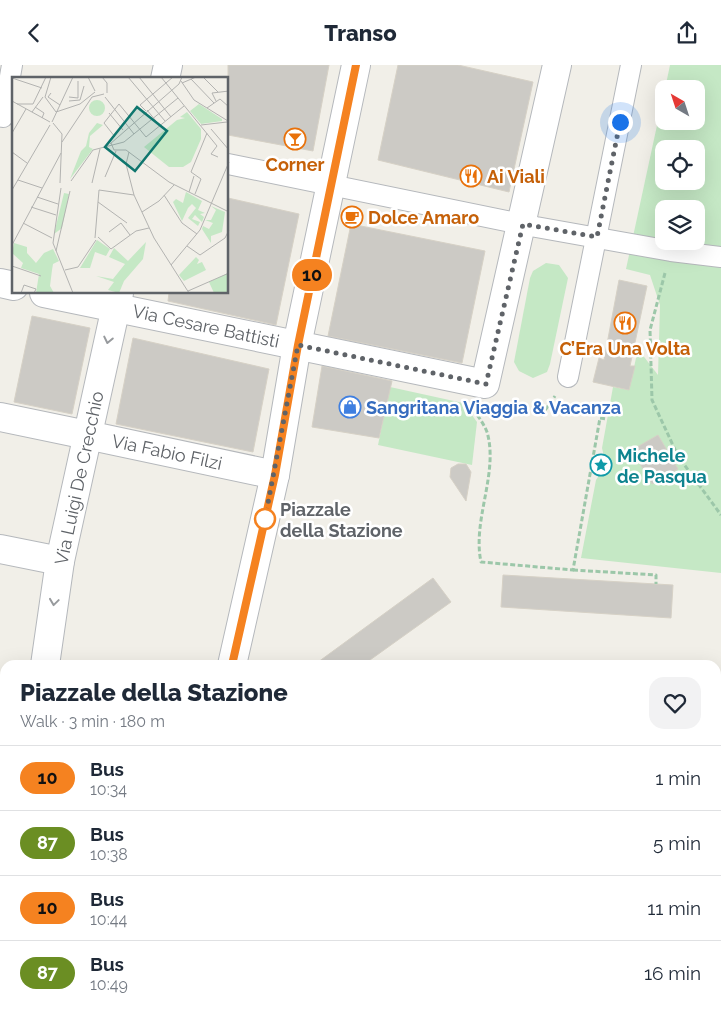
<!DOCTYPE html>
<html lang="en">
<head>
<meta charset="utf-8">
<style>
	:root { --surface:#fff; --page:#f2f2f3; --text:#1f2937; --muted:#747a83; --line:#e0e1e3 }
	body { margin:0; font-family:Raleway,sans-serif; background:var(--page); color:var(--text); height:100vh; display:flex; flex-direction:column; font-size:19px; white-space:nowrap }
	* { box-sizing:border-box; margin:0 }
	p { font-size:16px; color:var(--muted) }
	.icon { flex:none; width:28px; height:28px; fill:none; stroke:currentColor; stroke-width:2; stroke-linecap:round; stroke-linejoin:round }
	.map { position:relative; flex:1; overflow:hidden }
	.side { position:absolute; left:0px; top:595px; width:721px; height:356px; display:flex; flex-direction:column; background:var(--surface); border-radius:15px 15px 0 0; box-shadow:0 5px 20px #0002 }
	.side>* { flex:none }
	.badge { padding:0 10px; border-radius:16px; font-size:18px; line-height:32px }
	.needle { width:32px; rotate:321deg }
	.controls { position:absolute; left:655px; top:15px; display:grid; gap:10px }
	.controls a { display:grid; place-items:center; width:50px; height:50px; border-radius:10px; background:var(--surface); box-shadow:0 5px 20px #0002; font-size:25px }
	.you { position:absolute; width:25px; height:25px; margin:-12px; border:4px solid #fff; border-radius:50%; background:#1a73e8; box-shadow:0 0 0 8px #1a73e833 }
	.map>.badge { position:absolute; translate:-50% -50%; box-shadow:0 0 0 2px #fff }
	.round { display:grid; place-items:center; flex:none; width:52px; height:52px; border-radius:15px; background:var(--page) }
	.summary { display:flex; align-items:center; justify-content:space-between; height:85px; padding:0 20px }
	h1 { font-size:24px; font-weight:800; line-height:38px }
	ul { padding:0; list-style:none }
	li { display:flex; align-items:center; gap:15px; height:65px; padding:0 20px; border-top:1px solid var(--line) }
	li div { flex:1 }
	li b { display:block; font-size:19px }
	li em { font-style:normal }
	li .badge { min-width:55px; font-weight:700; text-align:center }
	header { display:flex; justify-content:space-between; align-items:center; height:65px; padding:0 20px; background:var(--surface); font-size:22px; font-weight:800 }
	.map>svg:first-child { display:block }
	.green { fill:#c5e8c5; fill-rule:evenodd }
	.building { fill:#cccac5; stroke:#d6d1c6 }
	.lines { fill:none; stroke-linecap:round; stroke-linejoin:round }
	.pedestrian-casing { stroke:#b5b8bc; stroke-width:22 }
	.minor-casing { stroke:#b5b8bc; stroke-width:30 }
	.tertiary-casing { stroke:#b5b8bc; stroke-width:30 }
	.path { stroke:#9cc7a9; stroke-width:3; stroke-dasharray:5 2.5; stroke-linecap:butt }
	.pedestrian { stroke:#fff; stroke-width:20 }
	.minor { stroke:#fff; stroke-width:28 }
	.tertiary { stroke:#fff; stroke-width:28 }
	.oneway { stroke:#979a9d }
	.line-casing { stroke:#fff; stroke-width:11 }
	.line { stroke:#f58220; stroke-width:8 }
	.walk { stroke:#5f6368; stroke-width:5; stroke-dasharray:0 9 }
	.stop-dot { fill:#fff; stroke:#f58220; stroke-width:2.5 }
	.labels { text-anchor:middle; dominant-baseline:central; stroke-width:5; stroke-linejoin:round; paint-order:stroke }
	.food-label { font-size:18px; font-weight:bold; fill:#c56008; stroke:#fff }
	.street-label { font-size:18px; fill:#5f6368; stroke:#fff }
	.shop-label { font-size:18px; font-weight:bold; fill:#366cbe; stroke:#fff; text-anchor:start }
	.culture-label { font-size:18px; font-weight:bold; fill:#0d838f; stroke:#fff; text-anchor:start }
	.stop-label { font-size:18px; font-weight:bold; fill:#5f6368; stroke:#fff; text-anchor:start }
	.inset-road { fill:none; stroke:#b3b3b1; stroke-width:1 }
	.view { fill:#0f766e; fill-opacity:0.15; stroke:#0f766e; stroke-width:2.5 }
	.inset-edge { fill:none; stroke:#5f6368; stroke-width:2.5 }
</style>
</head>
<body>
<header><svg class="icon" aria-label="back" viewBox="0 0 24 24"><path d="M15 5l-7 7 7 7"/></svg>Transo<svg class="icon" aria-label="share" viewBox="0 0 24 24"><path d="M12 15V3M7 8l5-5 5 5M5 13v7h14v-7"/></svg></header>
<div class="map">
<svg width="721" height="951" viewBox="0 0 721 951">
	<rect width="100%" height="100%" fill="#f1efe8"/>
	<g class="green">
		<path d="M670,0H721V508L581,493L596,415L606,400L602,383L613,322L629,325L638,284L658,310L660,240L650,210L626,204L664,28V56H696V24H665ZM664,84H696V116H664ZM664,144H696V176H664Z"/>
		<polygon points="546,198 559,200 568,213 550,299 547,307 533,313 519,306 514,297 530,213 533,206"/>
		<polygon points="390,322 463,338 477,357 472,400 378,380"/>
	</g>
	<g class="building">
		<polygon points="228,0 329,0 313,86 228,70"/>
		<polygon points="398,0 458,0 533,17 509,127 378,95"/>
		<polygon points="228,133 299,149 276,260 168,236 169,228 228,228"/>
		<polygon points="351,159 485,186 462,298 328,271"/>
		<polygon points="619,215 647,221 630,301 635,301 629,325 593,317 599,293 604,295"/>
		<polygon points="32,251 90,263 72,349 14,337"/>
		<polygon points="133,273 269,304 253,387 116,359"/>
		<polygon points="322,301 392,316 379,373 312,362"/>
		<polygon points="658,370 678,404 652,419 632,385"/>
		<polygon points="458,399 466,399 471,407 466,436 450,412 451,403"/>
		<polygon points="503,510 673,520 671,553 501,542"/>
		<polygon points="433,513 451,537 363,600 314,600"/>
	</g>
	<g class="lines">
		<g class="pedestrian-casing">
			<g id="pedestrian">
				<polyline points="3,52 12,0"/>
				<polyline points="228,99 536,162 671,186 721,192"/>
				<polyline points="568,312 631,0"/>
			</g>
		</g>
		<g class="minor-casing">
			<g id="minor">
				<polyline points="0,218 14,221"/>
				<polyline points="44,228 485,319 557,0"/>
				<polyline points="87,370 275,410"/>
				<polyline points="0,484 60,496"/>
				<polyline points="0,691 5,692"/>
				<polyline points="716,794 721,794"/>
				<polyline points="232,946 234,951"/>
			</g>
		</g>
		<g class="tertiary-casing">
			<g id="tertiary">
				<polyline points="165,14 168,0"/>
				<polyline points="0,352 87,370"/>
				<polyline points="45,600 60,496 119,228"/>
				<polyline points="232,600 275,410 297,280 356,0"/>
				<polyline points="716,706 721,706"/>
				<polyline points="502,946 507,951"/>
				<polyline points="47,951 50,946"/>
			</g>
		</g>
		<g class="path">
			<polyline points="665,208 650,265 652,335 678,391 721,450"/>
			<path d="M473,344C478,351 484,359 487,367C499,408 472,455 481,497L573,505L600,353L607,354"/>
			<polyline points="541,351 555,331"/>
			<polyline points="573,505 656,510 656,519"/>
		</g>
		<use href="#pedestrian" class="pedestrian"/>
		<use href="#minor" class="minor"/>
		<use href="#tertiary" class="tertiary"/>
	</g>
	<defs><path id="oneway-chevron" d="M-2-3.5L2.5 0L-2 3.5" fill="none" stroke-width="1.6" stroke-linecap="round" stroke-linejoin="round" transform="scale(1.25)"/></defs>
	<g class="oneway">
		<use href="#oneway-chevron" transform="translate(108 275) rotate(102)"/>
		<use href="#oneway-chevron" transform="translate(54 537) rotate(98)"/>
	</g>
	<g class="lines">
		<g class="line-casing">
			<polyline id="line" points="232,600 275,410 298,280 356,0"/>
		</g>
		<use href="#line" class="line"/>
		<polyline class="walk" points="265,454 298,280 486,319 523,159 597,172 620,57"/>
	</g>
	<defs>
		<g id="bar-ring" transform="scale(1.125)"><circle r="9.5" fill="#fff" stroke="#e8710a" stroke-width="1.5"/><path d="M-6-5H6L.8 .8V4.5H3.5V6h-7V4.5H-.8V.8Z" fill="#e8710a"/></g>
		<g id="restaurant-ring" transform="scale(1.125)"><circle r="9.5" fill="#fff" stroke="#e8710a" stroke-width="1.5"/><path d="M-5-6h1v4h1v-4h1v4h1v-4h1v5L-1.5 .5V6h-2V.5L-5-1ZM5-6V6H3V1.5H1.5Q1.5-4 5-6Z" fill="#e8710a"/></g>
		<g id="cafe-ring" transform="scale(1.125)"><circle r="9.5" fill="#fff" stroke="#e8710a" stroke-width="1.5"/><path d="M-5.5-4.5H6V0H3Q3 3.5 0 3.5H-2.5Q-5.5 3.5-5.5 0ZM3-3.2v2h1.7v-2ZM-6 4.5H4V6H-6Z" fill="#e8710a"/></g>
		<g id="shop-ring" transform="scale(1.125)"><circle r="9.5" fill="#fff" stroke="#3f7fe0" stroke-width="1.5"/><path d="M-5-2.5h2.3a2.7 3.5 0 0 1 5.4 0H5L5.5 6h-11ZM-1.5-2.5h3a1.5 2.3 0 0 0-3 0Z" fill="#3f7fe0"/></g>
		<g id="sight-ring" transform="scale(1.125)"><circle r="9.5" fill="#fff" stroke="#0f9aa8" stroke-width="1.5"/><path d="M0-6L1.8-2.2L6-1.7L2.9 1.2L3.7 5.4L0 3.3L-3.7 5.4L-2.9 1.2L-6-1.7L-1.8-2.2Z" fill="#0f9aa8"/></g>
	</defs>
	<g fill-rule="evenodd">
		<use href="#bar-ring" x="295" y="74"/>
		<use href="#restaurant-ring" x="471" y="111"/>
		<use href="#cafe-ring" x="352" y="152"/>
		<use href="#restaurant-ring" x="625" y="258"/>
		<use href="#shop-ring" x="350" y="342"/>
		<use href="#sight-ring" x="601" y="400"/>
	</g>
	<circle class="stop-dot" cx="265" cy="454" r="10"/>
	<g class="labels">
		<g class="food-label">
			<text x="295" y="99">Corner</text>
			<text x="487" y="111" text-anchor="start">Ai Viali</text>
			<text x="368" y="152" text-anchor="start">Dolce Amaro</text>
			<text x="625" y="283">C’Era Una Volta</text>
		</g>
		<g class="street-label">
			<text transform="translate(206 261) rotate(12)">Via Cesare Battisti</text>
			<text transform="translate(167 387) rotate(12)">Via Fabio Filzi</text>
			<text transform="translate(79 413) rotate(-78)">Via Luigi De Crecchio</text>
		</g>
		<g class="shop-label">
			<text x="366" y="342">Sangritana Viaggia &amp; Vacanza</text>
		</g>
		<g class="culture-label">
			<text x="617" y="390">Michele<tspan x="617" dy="21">de Pasqua</tspan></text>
		</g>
		<g class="stop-label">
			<text x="280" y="444">Piazzale<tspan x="280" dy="21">della Stazione</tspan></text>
		</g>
	</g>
	<g transform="translate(12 12)">
		<rect width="216" height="216" fill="#f1efe8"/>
		<path d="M77 31a8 8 0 1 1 16 0a8 8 0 1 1-16 0ZM187,27L210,42V44L189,47L178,34ZM175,35L189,52V62L179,85L171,90H157L132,70L165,43L173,41L168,40ZM85,46L91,48L78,59L77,70L81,72L58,102L69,74L74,69L77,56ZM174,115L190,124L186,133L193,136L188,137L192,140L190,145L183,138L180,142L188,145L186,149L176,141L184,131L180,127L176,131L170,144L161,125L164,122L171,126ZM52,116L57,117L50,151L42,157ZM199,129L213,135L210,155L199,159V166L190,152L191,149L197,152L201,146L193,143H199L204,133ZM85,163L98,172L94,179L83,175L78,191H68ZM134,165L131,182L112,204L107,216L96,213L102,205L84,199L101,202L113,187L97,180L102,171L116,184ZM2,166L15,170V176L24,186L32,176L41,172L47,184L41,187L40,193L38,209L42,216H24L27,197L9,191L11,186L0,176ZM184,180L187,183L185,187L190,185L194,193L172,204L167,198ZM216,196V215L202,216L197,205Z" fill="#c5e8c5"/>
		<path class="inset-road" d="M39,0L33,20L44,35L68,27L83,15M76,0L83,14M90,0L95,6V16M116,0L153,44M127,0L159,40M149,0L205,69L199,77L206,80M191,0L206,15M0,1L30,11M179,2L202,26M169,4L182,23L216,44M170,6L184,0M39,16L36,20L48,28M57,20L66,21V4M93,20L122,57M135,22L161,0M0,24L38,45M57,24L68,23L72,9M204,24L200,16L217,14M5,27H21L34,0M23,30L32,36L30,41M195,31L208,22L217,30M135,33L148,49M134,34L128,28L135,22M20,35L31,20M97,36L111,53M40,45L61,0M41,46L50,57L48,106M189,48L215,45M199,52L217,73M0,56L14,32M103,60L92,46L107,27L134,60L172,29M50,65L80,20L92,17M99,66L102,73H114L157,105L217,135M98,67L167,7L170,0M0,75L15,86M117,75L114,87L122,118L142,161L177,216M93,100L104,74M6,103L30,111M59,104L81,73L112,65L166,21M80,106L88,72M49,111L41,166L61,216M0,113L38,48M177,115L182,99M183,117L189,102L179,95L195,56M152,118L170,146L185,157M25,120L46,127M86,125L115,146M19,130L44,138M130,135L147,124L162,108M11,146L40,161M97,155L109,146L118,158M86,160L99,172L124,154L137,151M83,161L87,113L122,118M0,168L49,76M175,169L188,178L213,161L217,153M44,174L58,114M159,188L188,153L217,85M0,189L29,199M53,193L66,190L84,163M176,214L217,196M9,216L12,208L24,212L22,216"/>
		<path class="view" d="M125,30L155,54L123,94L93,70Z"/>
		<rect width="216" height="216" class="inset-edge"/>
	</g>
</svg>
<div class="controls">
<a><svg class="needle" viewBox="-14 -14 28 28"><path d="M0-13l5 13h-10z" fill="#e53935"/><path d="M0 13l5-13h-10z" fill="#747a83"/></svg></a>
<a><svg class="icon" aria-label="locate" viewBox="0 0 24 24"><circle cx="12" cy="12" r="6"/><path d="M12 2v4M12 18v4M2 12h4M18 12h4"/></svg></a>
<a><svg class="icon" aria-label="layers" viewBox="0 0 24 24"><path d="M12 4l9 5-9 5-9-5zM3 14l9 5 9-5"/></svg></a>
</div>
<div class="you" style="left:620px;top:57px"></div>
<b class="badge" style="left:312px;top:210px;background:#f58220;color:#111">10</b>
<section class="side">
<div class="summary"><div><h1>Piazzale della Stazione</h1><p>Walk · 3 min · 180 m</p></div><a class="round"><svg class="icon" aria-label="heart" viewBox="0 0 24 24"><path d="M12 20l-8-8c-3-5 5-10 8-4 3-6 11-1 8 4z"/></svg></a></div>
<ul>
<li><span class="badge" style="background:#f58220;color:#111">10</span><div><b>Bus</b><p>10:34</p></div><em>1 min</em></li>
<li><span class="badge" style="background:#6b8e23;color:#fff">87</span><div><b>Bus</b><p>10:38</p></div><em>5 min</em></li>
<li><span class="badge" style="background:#f58220;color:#111">10</span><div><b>Bus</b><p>10:44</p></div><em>11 min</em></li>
<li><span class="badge" style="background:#6b8e23;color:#fff">87</span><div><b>Bus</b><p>10:49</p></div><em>16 min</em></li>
</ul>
</section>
</div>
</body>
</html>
